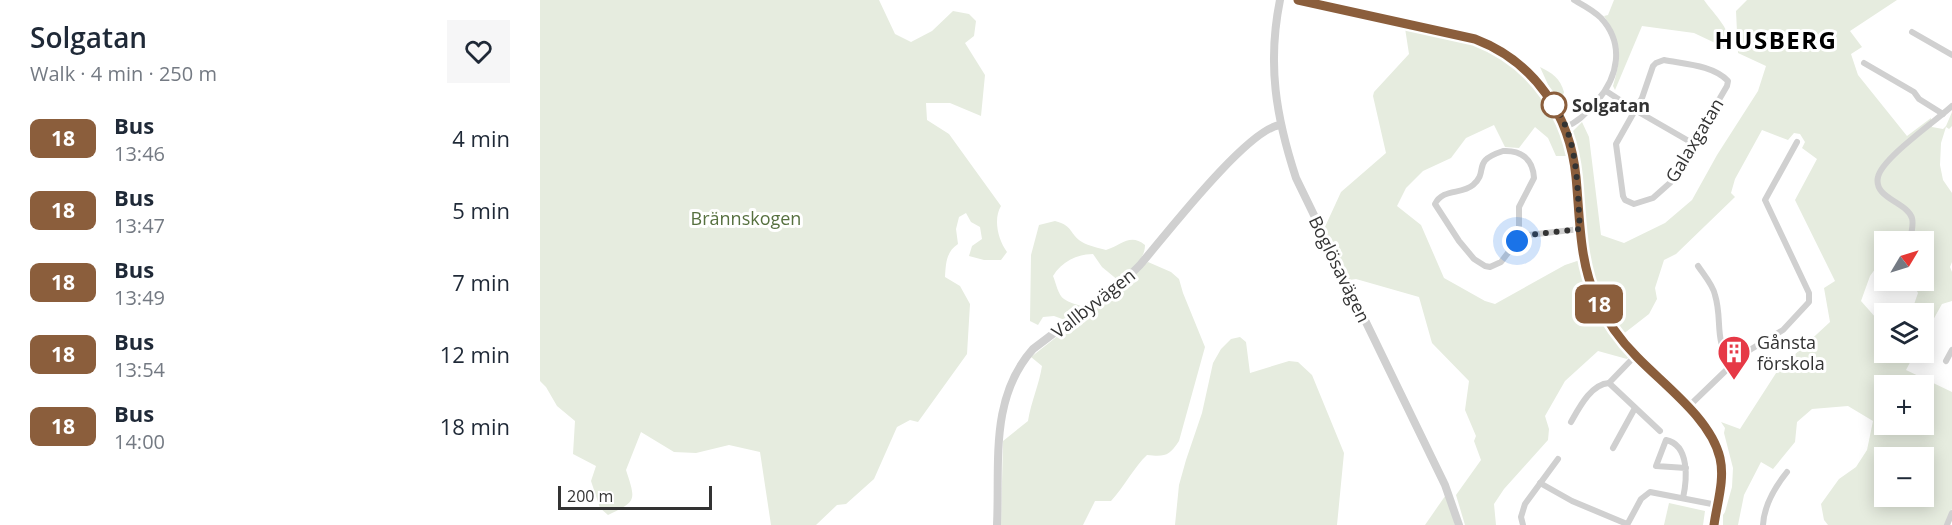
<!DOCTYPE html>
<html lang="en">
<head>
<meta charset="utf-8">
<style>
	:root { --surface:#fff; --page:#f6f6f7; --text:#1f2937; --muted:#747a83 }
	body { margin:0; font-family:"Open Sans",sans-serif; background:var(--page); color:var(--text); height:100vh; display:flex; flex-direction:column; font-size:22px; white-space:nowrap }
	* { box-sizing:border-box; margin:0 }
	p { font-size:20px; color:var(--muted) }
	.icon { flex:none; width:33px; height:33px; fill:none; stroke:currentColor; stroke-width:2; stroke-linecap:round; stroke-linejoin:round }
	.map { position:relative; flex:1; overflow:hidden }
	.drawer { display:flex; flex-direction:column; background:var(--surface); width:540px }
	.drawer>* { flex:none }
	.badge { padding:0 12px; border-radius:9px; font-size:21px; line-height:39px }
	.needle { width:39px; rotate:52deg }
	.tools { position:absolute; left:1334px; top:231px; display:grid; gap:12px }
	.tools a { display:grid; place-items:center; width:60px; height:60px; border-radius:0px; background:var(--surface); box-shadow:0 3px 15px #0003; font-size:30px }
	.scale { position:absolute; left:18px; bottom:15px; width:154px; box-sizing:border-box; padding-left:6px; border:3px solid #333; border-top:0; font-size:16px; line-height:21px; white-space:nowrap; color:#333; -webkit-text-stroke:4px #fff; paint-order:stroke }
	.you { position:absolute; width:30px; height:30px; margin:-15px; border:4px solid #fff; border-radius:50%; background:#1a73e8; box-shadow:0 0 0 9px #1a73e833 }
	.map>.badge { position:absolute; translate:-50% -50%; box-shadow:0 0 0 3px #fff }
	.round { display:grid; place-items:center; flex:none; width:63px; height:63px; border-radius:0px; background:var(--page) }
	.overview { display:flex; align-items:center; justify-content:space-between; height:102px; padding:0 30px }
	h1 { font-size:28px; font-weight:600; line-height:45px }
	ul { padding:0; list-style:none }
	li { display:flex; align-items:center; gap:18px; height:72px; padding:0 30px }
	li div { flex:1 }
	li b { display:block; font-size:22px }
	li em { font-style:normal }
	li .badge { min-width:66px; font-weight:700; text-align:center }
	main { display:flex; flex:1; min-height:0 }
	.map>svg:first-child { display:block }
	.green { fill:#e6ecdf; fill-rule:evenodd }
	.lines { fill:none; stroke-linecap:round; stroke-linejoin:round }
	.minor { stroke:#d0d0d0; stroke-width:6 }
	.tertiary { stroke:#d0d0d0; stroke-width:8 }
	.line-casing { stroke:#fff; stroke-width:14 }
	.line { stroke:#8b5e3c; stroke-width:9 }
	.walk { stroke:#333; stroke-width:6; stroke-dasharray:0 10.8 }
	.stop-dot { fill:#fff; stroke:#8b5e3c; stroke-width:3 }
	.labels { text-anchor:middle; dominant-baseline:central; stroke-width:6; stroke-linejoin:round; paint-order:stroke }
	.stop-label { font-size:18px; font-weight:bold; fill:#333; stroke:#fff; text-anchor:start }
	.street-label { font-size:18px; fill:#333; stroke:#fff }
	.park-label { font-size:18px; fill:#56703f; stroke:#fff }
	.poi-label { font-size:18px; fill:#333; stroke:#fff; text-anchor:start }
	.district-label { font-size:24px; font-weight:bold; letter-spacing:1.5px; fill:#000; stroke:#fff }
</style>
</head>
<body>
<main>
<section class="drawer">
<div class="overview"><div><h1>Solgatan</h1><p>Walk · 4 min · 250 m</p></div><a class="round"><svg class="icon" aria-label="heart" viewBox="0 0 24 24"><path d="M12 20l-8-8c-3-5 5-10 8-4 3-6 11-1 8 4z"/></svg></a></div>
<ul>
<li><span class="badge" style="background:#8b5e3c;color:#fff">18</span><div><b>Bus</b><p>13:46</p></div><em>4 min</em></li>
<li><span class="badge" style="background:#8b5e3c;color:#fff">18</span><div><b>Bus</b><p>13:47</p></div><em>5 min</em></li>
<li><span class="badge" style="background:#8b5e3c;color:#fff">18</span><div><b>Bus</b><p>13:49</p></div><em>7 min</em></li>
<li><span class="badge" style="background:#8b5e3c;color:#fff">18</span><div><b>Bus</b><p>13:54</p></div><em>12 min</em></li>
<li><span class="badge" style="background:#8b5e3c;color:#fff">18</span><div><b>Bus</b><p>14:00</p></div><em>18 min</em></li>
</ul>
</section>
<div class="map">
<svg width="1412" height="525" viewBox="0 0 1412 525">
	<rect width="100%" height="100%" fill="#fff"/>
	<g class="green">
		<path d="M0,0H339L355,34L371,42L392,31L413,11L429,14L436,21L434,36L425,43L445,75L441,116L410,103H386L387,120L409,134L461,206C453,219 458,240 467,252L461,260H444L429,256L432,246L442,239L440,227L431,222L426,213L419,217L416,229L418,244C406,252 406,263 405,277L420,286L430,304L427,354L378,422L370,420L357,427L334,479L306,504L297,505L276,525H231L220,452L189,445L156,453L134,452L101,432L86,470C96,501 97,501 68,515L60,508L51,481L56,466L33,454L35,421L17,406L6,387L0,381Z"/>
		<path d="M1074,0H1164C1175,16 1192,29 1190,50L1154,33L1102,26L1075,90L1073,86C1082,57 1081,42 1064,16L1068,15Z"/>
		<path d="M1207,0H1357L1310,31L1322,47L1311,54L1318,75L1367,136L1391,118L1392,127L1403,129L1406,126L1412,112V126L1409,129L1406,127L1401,143L1400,165L1403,180L1412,193V262L1410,267L1412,272V301L1402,304L1383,338V314L1371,313L1378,293L1372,281L1383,280V242H1344V257L1330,276L1321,301L1344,327V352L1375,353L1366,370L1412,392V509L1405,525H1288L1284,520L1281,504L1299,479L1316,467L1327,450L1333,421L1308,406L1272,409L1257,422L1255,442L1233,469L1221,462L1204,495L1198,525H1183V515L1185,512L1192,487L1193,468L1184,433L1185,428L1181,422L1200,429L1238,370L1290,322L1284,288L1295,281L1255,200L1277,159L1262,148L1265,142L1260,134L1254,133L1248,140L1222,130L1195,179L1191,193L1195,197L1136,254L1124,260L1115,288L1117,299L1109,314L1082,335L1064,308L1050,273L1031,137L1033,131L1042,122L1049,137L1061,235L1084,243L1125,223L1152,200L1177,155L1218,91L1226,66L1198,53L1196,11ZM1344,386H1383V424H1344ZM1344,458H1383V496H1344Z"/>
		<path d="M865,28C893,32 925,35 950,48C992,70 1020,110 1029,156H1016L1008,138L995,127L979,148L965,147L954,125L926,138L911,158L883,171L866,188L857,206L881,225L904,278L945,301L955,304L1025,265L1040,260C1050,301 1066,322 1090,355L1087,359L1058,351L1025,381L1005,416L1009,429L1008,440L964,489L954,504L956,525H925L916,495L941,460L934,441L936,436L925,410L929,381L892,343L879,297L816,279L809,280L784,229L801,192L846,153L833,96L834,92L869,54Z"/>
		<path d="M1000,67C1012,73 1020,78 1024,92L1023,95L1018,97L1010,89Z"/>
		<path d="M515,221C534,226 529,234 542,242C549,246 559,248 566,250C582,245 590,233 605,245C605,261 589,271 579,281L562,267L553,254C537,254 521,262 513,276C516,283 518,295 524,299C529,303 537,304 543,307L525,320L514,316L503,317L498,325L490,321L491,255L499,225Z"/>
		<path d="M608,262L631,272L639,279L643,293L665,347L639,441C629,456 625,457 607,455C595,466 583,488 571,501H555L543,525H461L463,441L488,421C491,402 499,385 502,366L491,357L570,295Z"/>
		<polygon points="700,337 706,342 710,373 749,361 758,362 772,375 804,453 797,525 635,525 639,485 646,460 662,413 673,363 681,349 691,339"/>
		<polygon points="906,495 915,525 885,525 903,499"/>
		<polygon points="1129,503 1165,511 1163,525 1124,525"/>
	</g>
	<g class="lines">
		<g class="minor">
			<polyline points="1372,32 1412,55"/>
			<path d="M1124,60C1144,64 1173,65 1188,81L1187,86L1131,182L1113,198L1094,204L1085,200L1083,196L1076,144L1102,98L1113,66L1116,63Z"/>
			<polyline points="1324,63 1374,92 1379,99 1403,114"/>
			<polyline points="1066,91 1095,110 1154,144"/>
			<path d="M1025,127C1039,122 1047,112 1057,101C1078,77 1085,44 1061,18C1053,10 1043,5 1034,0"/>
			<path d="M963,151C981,150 993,159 994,178L979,207V236L977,241L961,262L950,267L945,266L934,259L919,241L895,204C903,188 921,195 933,185C950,170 930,162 963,151Z"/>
			<polyline points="979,236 1040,229"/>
			<path d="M1369,242C1371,235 1374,226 1372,218C1367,202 1333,198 1338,177C1342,158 1396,121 1412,106"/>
			<path d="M1158,266C1164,275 1173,285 1175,295C1183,321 1173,340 1192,364"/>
			<polyline points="1095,356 1069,383 1120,431"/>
			<polyline points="1406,361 1412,350"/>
			<polyline points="1148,407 1203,354 1243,330 1269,302 1269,293 1225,200 1257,142"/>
			<path d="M1031,422C1039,408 1051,384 1069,383"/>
			<polyline points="1073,448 1095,408"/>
			<polyline points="1000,483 1032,501 1087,524"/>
			<path d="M1143,498C1147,480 1150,445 1126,440L1116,466L1146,468"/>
			<polyline points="983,525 981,517 985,504 1018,459"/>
			<polyline points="1087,525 1101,499 1110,492 1177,505"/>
			<path d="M1223,525C1224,506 1235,487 1247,472"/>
			<polyline points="1407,525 1412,513"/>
		</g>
		<g class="tertiary">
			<path d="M740,0C727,64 736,117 756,178L905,485L919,525"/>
			<path d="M758,0L935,39C987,59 1026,104 1034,159C1041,210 1037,259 1060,306C1074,336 1099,360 1123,383C1144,404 1173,427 1180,458C1185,480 1177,503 1174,525"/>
			<path d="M457,525C460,464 449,398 493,349L588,277L600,265C624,237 707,129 740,125"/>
		</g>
	</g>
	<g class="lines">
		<g class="line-casing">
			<path id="line" d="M758,0L935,39C995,62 1030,115 1036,177C1040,218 1039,260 1056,298C1066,320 1080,340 1097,357C1124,385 1171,419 1180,458C1185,480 1177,503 1174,525"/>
		</g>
		<use href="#line" class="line"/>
		<path class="walk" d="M977,241L979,236L1040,229C1037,189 1039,140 1014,105"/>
	</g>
	<defs>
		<g id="building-pin" transform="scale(1.725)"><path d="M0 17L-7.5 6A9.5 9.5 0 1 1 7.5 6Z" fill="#e63946" stroke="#fff"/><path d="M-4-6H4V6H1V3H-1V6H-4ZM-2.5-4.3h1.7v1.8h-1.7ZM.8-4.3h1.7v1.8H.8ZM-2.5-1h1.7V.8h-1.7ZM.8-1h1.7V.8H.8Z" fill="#fff"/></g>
	</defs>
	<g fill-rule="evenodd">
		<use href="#building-pin" x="1194" y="352"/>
	</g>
	<circle class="stop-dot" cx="1014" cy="105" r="12"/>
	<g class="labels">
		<g class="stop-label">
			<text x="1032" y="105">Solgatan</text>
		</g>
		<g class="street-label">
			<text transform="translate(1154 140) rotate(-59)">Galaxgatan</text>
			<text transform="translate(800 269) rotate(64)">Boglösavägen</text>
			<text transform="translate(553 303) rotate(-38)">Vallbyvägen</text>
		</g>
		<g class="park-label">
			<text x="206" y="218">Brännskogen</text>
		</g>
		<g class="poi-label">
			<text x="1217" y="342">Gånsta<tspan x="1217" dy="21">förskola</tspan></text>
		</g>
		<g class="district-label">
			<text x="1236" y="39">HUSBERG</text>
		</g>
	</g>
</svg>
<div class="tools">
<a><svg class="needle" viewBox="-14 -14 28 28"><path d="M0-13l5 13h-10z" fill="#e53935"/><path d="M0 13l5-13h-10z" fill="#747a83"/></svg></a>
<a><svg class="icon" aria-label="layers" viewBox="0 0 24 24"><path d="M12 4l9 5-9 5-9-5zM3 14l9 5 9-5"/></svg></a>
<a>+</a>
<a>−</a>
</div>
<div class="scale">200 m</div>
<div class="you" style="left:977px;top:241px"></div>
<b class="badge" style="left:1059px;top:304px;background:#8b5e3c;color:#fff">18</b>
</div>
</main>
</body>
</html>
